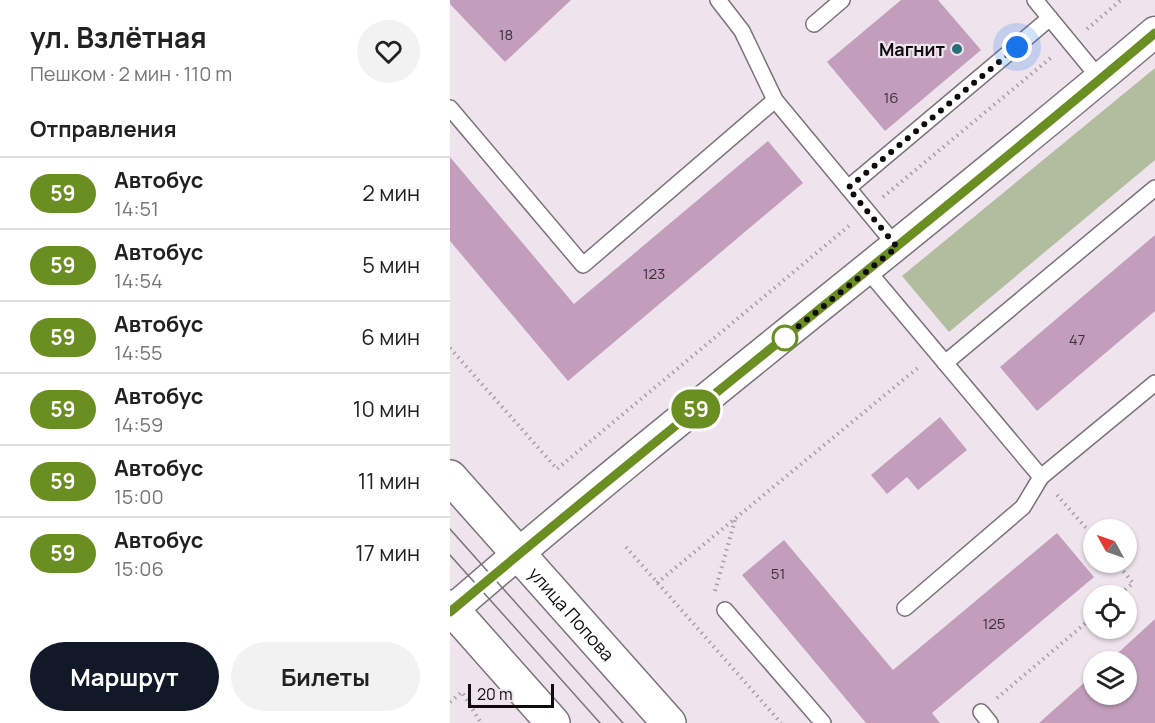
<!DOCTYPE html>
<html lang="ru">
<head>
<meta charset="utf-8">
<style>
	:root { --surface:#fff; --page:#f2f2f2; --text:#222; --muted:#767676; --line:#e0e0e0; --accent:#111827 }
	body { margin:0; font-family:Manrope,sans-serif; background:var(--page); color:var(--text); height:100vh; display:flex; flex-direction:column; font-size:22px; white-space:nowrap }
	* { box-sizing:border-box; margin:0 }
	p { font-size:20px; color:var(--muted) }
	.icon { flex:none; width:33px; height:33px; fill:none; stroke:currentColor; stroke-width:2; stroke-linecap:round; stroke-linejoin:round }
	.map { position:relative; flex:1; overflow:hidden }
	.drawer { display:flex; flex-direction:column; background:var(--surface); width:450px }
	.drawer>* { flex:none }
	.badge { padding:0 12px; border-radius:20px; font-size:21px; line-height:39px }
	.needle { width:39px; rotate:310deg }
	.buttons { position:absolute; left:633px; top:519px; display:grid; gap:12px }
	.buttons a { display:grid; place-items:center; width:54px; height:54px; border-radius:50%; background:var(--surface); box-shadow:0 2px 4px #0004; font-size:30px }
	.scale { position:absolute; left:18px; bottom:15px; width:86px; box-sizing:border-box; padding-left:6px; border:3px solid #0e0a0e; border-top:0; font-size:16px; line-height:21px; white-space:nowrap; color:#0e0a0e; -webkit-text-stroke:4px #efe4ee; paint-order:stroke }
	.you { position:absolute; width:30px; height:30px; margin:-15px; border:4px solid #fff; border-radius:50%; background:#1a73e8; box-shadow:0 0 0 9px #1a73e833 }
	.map>.badge { position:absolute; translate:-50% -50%; box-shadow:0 0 0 3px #fff }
	h2 { padding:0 30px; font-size:22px; line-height:54px }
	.round { display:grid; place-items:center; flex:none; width:63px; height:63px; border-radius:32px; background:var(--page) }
	.overview { display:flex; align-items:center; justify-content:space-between; height:102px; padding:0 30px }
	h1 { font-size:28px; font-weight:700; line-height:45px }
	.button { display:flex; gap:12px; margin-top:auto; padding:12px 30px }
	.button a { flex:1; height:69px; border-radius:36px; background:var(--accent); color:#fff; font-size:24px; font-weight:700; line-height:69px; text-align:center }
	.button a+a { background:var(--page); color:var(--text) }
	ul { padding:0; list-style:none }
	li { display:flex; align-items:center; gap:18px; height:72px; padding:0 30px; border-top:2px solid var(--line) }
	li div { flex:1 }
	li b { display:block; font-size:22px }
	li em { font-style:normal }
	li .badge { min-width:66px; font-weight:700; text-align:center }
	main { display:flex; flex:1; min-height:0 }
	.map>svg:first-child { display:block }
	.green { fill:#b1bd9e }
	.building { fill:#c29ebc }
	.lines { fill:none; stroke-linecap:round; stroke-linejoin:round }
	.service-casing { stroke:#7c727b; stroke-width:18 }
	.minor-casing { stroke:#7c727b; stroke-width:33 }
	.secondary-casing { stroke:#7c727b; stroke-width:36 }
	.path { stroke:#a79ea6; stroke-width:4; stroke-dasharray:1.5 4.5; stroke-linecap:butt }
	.service { stroke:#fff; stroke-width:15 }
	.minor { stroke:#fff; stroke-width:30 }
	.secondary { stroke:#fff; stroke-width:33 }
	.tram { stroke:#7b747a; stroke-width:1.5 }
	.line-casing { stroke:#fff; stroke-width:14 }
	.line { stroke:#6b8e23; stroke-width:9 }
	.walk { stroke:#0e0a0e; stroke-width:6; stroke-dasharray:0 10.8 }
	.poi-dot { fill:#276e7b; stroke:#efe4ee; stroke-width:2 }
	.stop-dot { fill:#fff; stroke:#6b8e23; stroke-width:3 }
	.labels { text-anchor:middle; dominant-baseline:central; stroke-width:4.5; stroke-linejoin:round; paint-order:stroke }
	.number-label { font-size:15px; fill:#3b2f3a }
	.poi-label { font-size:18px; font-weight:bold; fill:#0e0a0e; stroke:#efe4ee; text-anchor:end }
	.street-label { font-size:18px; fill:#0e0a0e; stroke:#efe4ee }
</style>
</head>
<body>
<main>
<section class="drawer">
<div class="overview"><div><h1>ул. Взлётная</h1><p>Пешком · 2 мин · 110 m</p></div><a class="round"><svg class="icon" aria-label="heart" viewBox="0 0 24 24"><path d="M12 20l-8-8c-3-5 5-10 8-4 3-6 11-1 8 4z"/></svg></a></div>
<h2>Отправления</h2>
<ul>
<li><span class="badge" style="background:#6b8e23;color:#fff">59</span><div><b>Автобус</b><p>14:51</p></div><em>2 мин</em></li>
<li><span class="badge" style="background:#6b8e23;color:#fff">59</span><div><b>Автобус</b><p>14:54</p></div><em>5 мин</em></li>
<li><span class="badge" style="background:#6b8e23;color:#fff">59</span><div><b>Автобус</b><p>14:55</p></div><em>6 мин</em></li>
<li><span class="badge" style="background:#6b8e23;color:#fff">59</span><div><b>Автобус</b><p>14:59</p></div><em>10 мин</em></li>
<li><span class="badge" style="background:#6b8e23;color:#fff">59</span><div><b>Автобус</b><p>15:00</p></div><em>11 мин</em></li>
<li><span class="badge" style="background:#6b8e23;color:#fff">59</span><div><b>Автобус</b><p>15:06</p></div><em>17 мин</em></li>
</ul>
<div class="button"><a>Маршрут</a><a>Билеты</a></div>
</section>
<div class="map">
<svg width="705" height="723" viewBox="0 0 705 723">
	<rect width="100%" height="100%" fill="#efe4ee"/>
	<polygon class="green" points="705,68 705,160 499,332 452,276"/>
	<g class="building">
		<polygon points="0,0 121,0 55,62 0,4"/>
		<polygon points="451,0 488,0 531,50 435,131 377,62"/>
		<polygon points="318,141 353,183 118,381 0,241 0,157 124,304"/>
		<polygon points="705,235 705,311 587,411 550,367"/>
		<polygon points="490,417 517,450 468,490 457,477 437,494 421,475"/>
		<polygon points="607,533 644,577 482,713 490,723 416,723 292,575 334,540 443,670"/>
		<polygon points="705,619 705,723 589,723 644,674 644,694 676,694 676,662 658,662"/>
	</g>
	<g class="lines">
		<g class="service-casing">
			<g id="service">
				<polyline points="268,0 292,31 325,100 447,247"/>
				<polyline points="585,0 650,79"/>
				<polyline points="364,24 392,0"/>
				<polyline points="0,108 133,265 325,100"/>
				<polyline points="398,188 600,18"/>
				<polyline points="418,271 591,477 705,383"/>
				<polyline points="495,363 705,188"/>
				<polyline points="455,608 573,507 591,477"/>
				<polyline points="275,610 373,723"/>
				<polyline points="531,712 540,723"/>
			</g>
		</g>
		<g class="minor-casing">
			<path id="minor" d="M0,612C230,413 473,229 705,32"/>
		</g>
		<g class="secondary-casing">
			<g id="secondary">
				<path id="s1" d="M0,477L219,723"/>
				<polyline points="0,607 103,723"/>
			</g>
		</g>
		<g class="path">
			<polyline points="637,29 671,0"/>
			<polyline points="433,197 603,56"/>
			<polyline points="0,348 107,469 400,225"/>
			<polyline points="607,495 644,537"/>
			<polyline points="176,547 331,723"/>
			<polyline points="666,562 683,583 668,596"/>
			<polyline points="207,583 470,366"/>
			<polyline points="265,591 285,520"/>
			<polyline points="547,698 644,616"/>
			<polyline points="0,702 12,692 31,723"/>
		</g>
		<use href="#service" class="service"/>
		<use href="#minor" class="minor"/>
		<use href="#secondary" class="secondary"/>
		<g class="tram">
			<polyline points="0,529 173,723"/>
			<polyline points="0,555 150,723"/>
		</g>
	</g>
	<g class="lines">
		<g class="line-casing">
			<path id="line" d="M0,612C232,416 473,230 705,33"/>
		</g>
		<use href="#line" class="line"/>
		<polyline class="walk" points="335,338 329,342 447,247 398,188 567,47"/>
	</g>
	<circle class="poi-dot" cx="507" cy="49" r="6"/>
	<circle class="stop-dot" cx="335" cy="338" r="12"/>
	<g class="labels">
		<g class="number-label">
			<text x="56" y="34">18</text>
			<text x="441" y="97">16</text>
			<text x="204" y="273">123</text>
			<text x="627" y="339">47</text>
			<text x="328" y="573">51</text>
			<text x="544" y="623">125</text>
		</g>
		<g class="poi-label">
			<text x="495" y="49">Магнит</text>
		</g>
		<g class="street-label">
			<text stroke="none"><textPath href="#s1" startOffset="183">улица Попова</textPath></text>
		</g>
	</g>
</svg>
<div class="buttons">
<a><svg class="needle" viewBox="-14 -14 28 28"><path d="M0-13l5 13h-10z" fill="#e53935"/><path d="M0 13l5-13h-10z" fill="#767676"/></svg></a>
<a><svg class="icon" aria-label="locate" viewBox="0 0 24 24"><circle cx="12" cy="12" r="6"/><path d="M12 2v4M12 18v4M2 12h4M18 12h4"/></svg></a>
<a><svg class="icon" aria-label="layers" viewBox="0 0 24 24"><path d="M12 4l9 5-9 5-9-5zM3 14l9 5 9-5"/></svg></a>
</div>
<div class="scale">20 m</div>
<div class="you" style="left:567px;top:47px"></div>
<b class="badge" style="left:246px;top:409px;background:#6b8e23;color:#fff">59</b>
</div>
</main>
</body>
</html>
